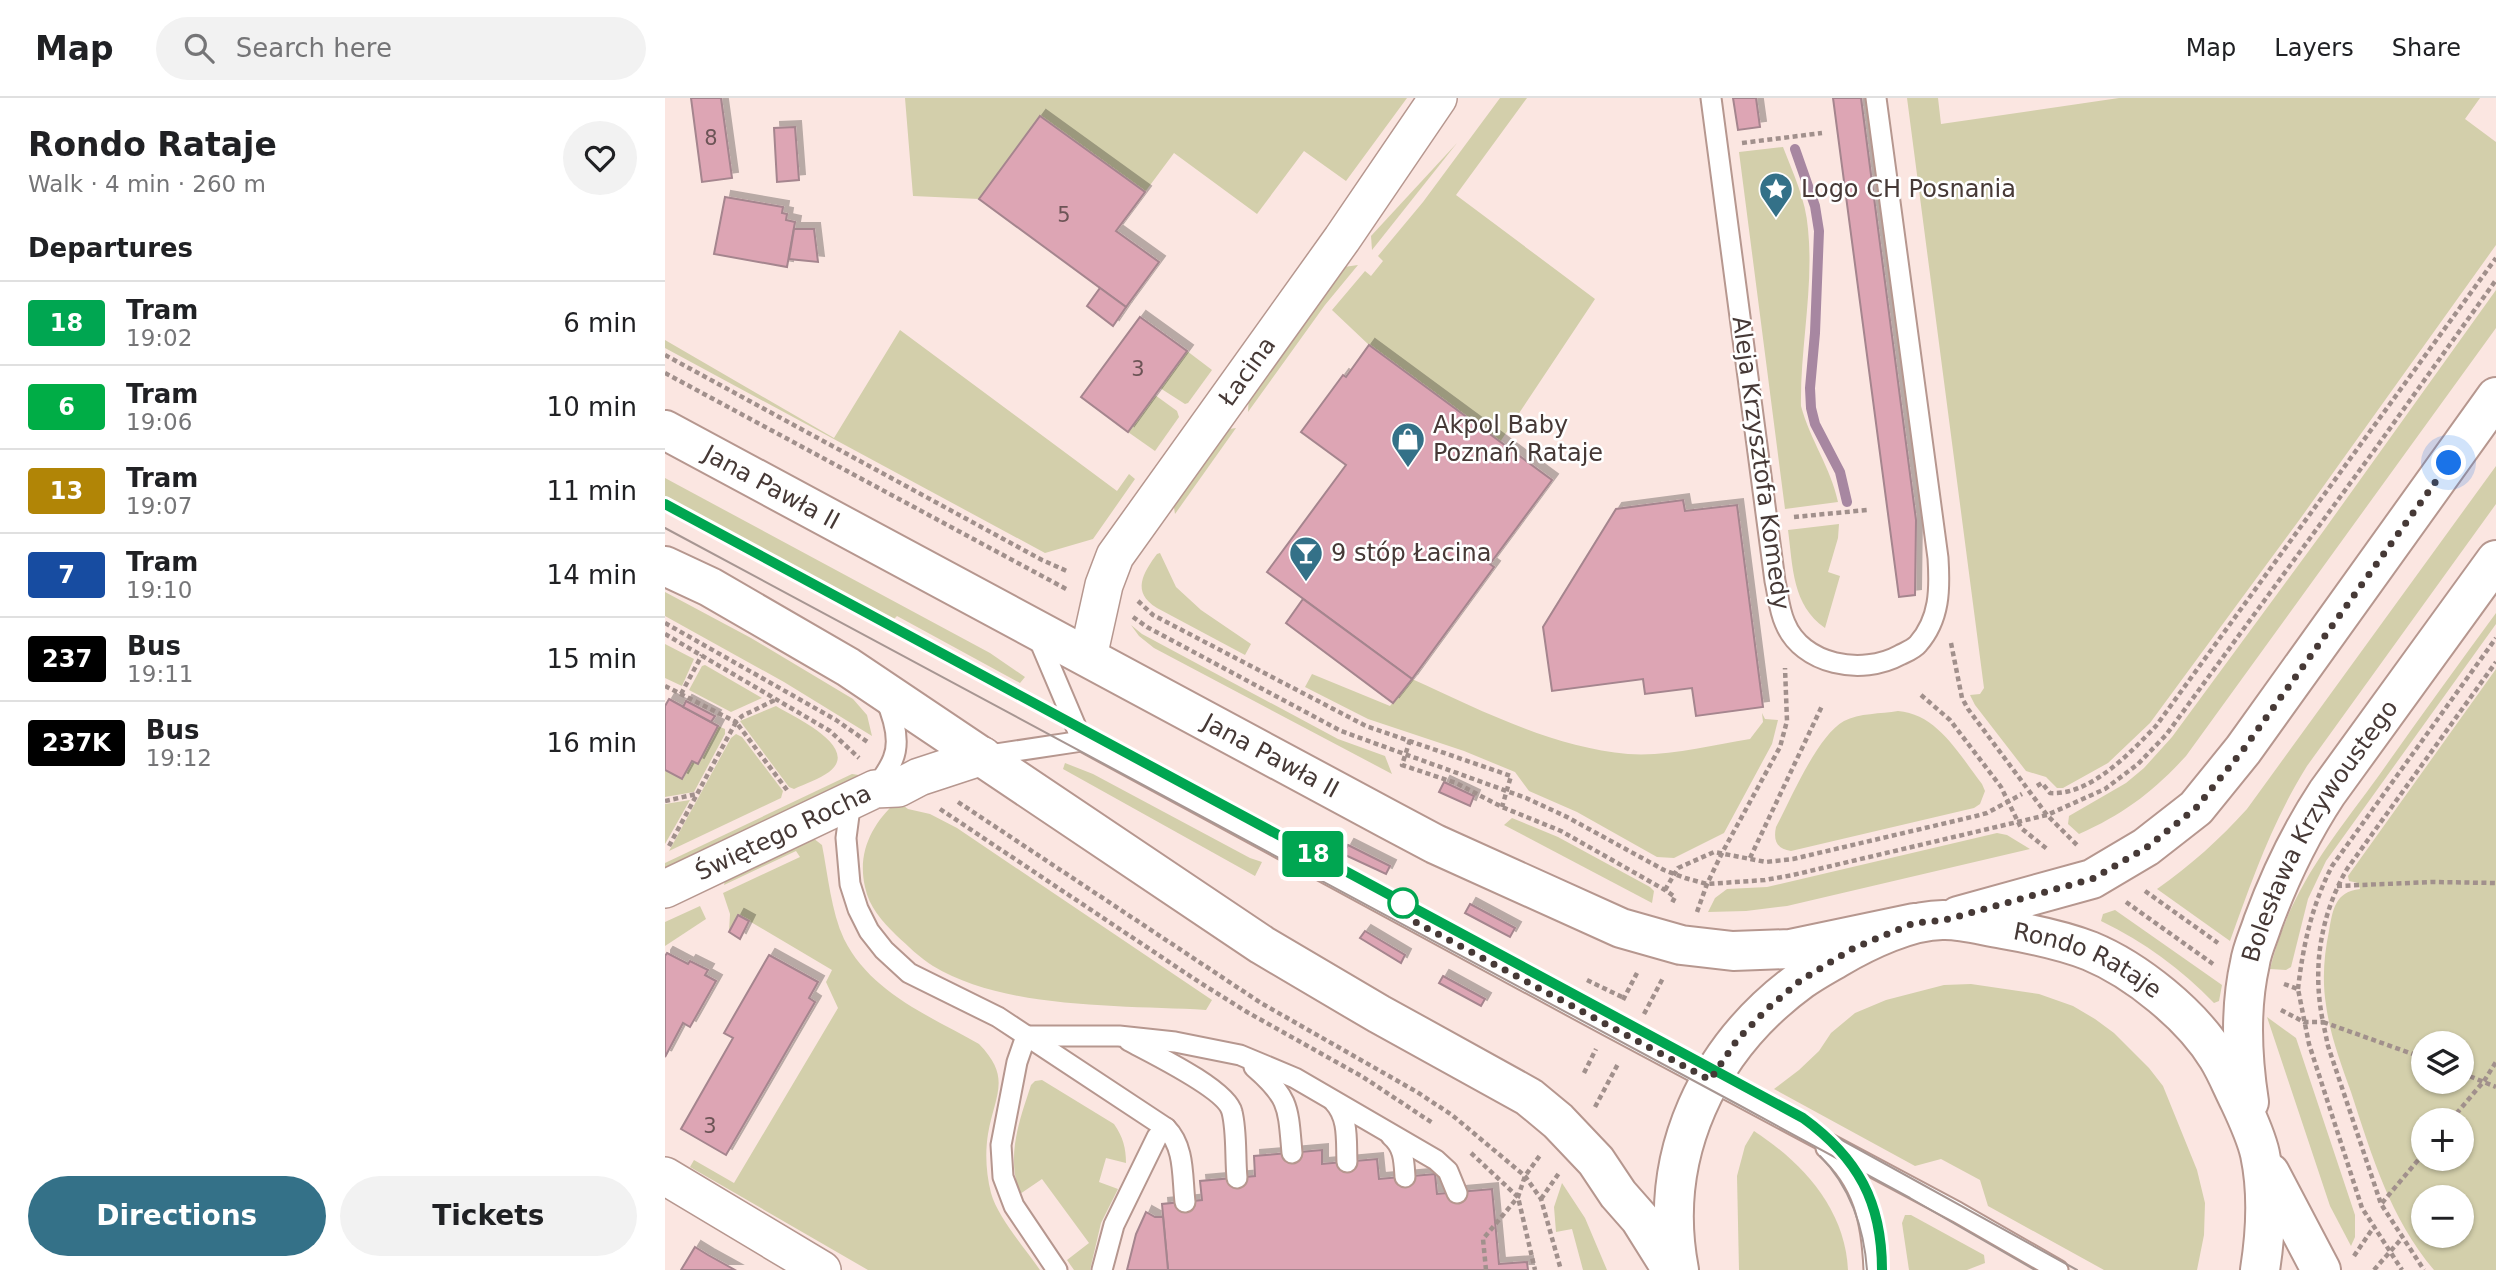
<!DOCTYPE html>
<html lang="en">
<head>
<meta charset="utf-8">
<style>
	:root { --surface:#fff; --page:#f2f2f2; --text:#202124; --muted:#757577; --line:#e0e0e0; --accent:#347188 }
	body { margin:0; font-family:"DejaVu Sans",sans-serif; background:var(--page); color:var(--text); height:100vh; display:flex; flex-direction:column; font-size:26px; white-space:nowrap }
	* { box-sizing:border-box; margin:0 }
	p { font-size:23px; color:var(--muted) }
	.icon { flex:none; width:38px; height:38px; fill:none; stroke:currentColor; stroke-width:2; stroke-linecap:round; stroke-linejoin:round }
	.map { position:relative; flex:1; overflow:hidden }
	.sheet { display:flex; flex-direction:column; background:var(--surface); width:665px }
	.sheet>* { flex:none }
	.badge { padding:0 14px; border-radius:5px; font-size:24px; line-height:46px }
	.controls { position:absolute; left:1746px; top:933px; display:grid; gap:14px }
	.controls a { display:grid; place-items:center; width:63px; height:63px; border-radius:50%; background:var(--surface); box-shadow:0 2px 5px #0004; font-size:35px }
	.you { position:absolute; width:35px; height:35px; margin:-18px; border:5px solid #fff; border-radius:50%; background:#1a73e8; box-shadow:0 0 0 10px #1a73e833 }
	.map>.badge { position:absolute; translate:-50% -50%; box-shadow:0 0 0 4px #fff }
	h2 { padding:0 28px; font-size:26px; line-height:63px }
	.round { display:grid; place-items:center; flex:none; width:74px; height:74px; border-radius:37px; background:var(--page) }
	.head { display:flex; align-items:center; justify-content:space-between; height:119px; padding:0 28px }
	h1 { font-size:33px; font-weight:700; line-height:52px }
	.button { display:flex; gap:14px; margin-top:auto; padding:14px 28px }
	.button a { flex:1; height:80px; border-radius:42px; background:var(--accent); color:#fff; font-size:28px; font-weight:700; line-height:80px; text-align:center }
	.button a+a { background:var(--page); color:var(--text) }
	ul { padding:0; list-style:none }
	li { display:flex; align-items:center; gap:21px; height:84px; padding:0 28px; border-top:2px solid var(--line) }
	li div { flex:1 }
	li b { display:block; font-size:26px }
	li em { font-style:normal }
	li .badge { min-width:77px; font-weight:700; text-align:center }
	header { display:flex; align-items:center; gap:42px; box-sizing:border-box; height:98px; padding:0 35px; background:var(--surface); border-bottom:2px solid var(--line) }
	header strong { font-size:33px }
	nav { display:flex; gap:38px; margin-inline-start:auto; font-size:24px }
	.search { width:490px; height:63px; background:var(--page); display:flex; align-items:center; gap:18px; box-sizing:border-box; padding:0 24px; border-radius:38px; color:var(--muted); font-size:26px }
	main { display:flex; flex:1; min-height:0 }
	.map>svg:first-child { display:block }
	.green { fill:#d3cfab; fill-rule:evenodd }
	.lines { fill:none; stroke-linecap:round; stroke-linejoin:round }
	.stream { stroke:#a787a1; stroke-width:10 }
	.building { fill:#dda5b4; stroke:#a5858e; stroke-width:2; filter:url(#shadow) }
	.service-casing { stroke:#b6978f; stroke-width:23 }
	.minor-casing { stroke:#b6978f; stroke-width:40 }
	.secondary-casing { stroke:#b6978f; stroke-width:42 }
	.path { stroke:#a1908c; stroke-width:4.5; stroke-dasharray:5 3.5; stroke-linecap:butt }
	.service { stroke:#fff; stroke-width:19 }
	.minor { stroke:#fff; stroke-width:37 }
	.secondary { stroke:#fff; stroke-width:38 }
	.tram { stroke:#a79692; stroke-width:2 }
	.line-casing { stroke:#fff; stroke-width:16 }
	.line { stroke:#00a651; stroke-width:10 }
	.walk { stroke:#463936; stroke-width:7; stroke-dasharray:0 12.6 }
	.stop-dot { fill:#fff; stroke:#00a651; stroke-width:3.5 }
	.labels { text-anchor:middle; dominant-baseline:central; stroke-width:5; stroke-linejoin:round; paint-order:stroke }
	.number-label { font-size:21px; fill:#6c5456 }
	.poi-label { font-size:24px; fill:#463936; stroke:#fff; text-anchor:start }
	.street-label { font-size:24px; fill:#463936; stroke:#fff }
</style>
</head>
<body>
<header>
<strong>Map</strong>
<div class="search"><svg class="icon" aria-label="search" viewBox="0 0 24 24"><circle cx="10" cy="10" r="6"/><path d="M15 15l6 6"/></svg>Search here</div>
<nav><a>Map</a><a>Layers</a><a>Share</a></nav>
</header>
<main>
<section class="sheet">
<div class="head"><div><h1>Rondo Rataje</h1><p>Walk · 4 min · 260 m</p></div><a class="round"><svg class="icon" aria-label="heart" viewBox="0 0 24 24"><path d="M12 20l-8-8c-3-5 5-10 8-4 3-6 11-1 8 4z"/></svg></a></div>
<h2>Departures</h2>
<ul>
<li><span class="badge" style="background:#00a651;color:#fff">18</span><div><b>Tram</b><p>19:02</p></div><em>6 min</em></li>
<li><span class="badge" style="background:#00ad46;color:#fff">6</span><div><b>Tram</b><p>19:06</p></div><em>10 min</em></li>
<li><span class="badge" style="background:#b18506;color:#fff">13</span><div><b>Tram</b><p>19:07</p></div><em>11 min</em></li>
<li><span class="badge" style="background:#174ca1;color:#fff">7</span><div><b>Tram</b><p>19:10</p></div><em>14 min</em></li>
<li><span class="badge" style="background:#000;color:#fff">237</span><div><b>Bus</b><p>19:11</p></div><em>15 min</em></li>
<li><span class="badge" style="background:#000;color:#fff">237K</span><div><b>Bus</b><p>19:12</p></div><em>16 min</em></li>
</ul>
<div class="button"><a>Directions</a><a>Tickets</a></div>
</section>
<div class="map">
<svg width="1831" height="1172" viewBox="0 0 1831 1172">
	<defs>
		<filter id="shadow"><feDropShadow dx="6" dy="-6" stdDeviation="0" flood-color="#0004"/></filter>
	</defs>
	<rect width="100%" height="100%" fill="#fbe6e1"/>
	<g class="green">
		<polygon points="240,0 742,0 681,83 639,53 592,116 509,55 480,94 376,18 314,101 248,98"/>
		<polygon points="835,0 862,0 791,97 930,201 835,344 704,247 667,212 700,173 706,178 718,163 713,158 758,104"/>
		<polygon points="1242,0 1273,0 1276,26 1454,0 1815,0 1800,21 1831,44 1831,147 1635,421 1485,625 1443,665 1398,690 1392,690 1381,679 1361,673 1310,607 1305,597 1315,596 1319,590"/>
		<polygon points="792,45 707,152 706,138"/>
		<path d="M1118,49C1128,75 1141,102 1143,131C1149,190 1135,249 1136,308C1145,342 1166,370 1173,404L1120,411L1074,54Z"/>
		<polygon points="693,167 660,207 583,314 584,296 679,169"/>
		<path d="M1831,192V230L1521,658C1488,694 1459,716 1414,736L1403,726L1404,718L1461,685L1479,670L1507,639L1657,435Z"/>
		<polygon points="235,232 452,393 464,376 470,381 428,441 380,455 0,250 0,242 169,340"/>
		<polygon points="522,253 547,272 523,305 520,306 495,290"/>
		<polygon points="490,297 512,313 514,319 490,353 463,334"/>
		<polygon points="571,330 510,416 508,403 558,332"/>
		<path d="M1831,368V406L1642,668C1607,724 1587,782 1565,843L1492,791C1526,767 1554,742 1582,711Z"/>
		<polygon points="0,380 325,555 360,579 355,585 232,518 229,521 0,398"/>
		<path d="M1174,426L1173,440L1163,474L1175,478L1160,530C1127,507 1128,469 1123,432Z"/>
		<path d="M495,455L511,489L536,512L586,546L580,557L492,510C466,494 478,475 492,456Z"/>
		<polygon points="0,494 86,540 188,601 202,617 207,638 119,584 0,518"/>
		<path d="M1831,515V526L1661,763L1643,801L1626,869L1621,872L1605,871C1625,790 1667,742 1715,676C1753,622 1792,568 1831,515Z"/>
		<polygon points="466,527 477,536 673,641 720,658 727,676 489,550 474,538"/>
		<polygon points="0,546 29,561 17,588 0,580"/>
		<polygon points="40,567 97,600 66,614 24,592 37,568"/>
		<path d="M1831,571V1172H1769C1725,1120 1707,1058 1686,994C1676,966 1665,937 1661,907C1657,882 1659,857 1664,833C1668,811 1670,794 1695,791L1693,785L1684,783L1683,778ZM1797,945V984H1759V945ZM1797,1022V1060H1759V1022ZM1759,1099H1797V1138H1759Z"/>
		<path d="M647,576L725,608L747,581C815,612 887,649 963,656C1003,659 1046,647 1085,641L1098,624L1097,615L1100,621L1113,622L1107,646L1059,735L1009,760L992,759L912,714L864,693L850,674L799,653L703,621L640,589Z"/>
		<path d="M111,608C127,618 197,649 164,674C154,681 140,686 129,691L124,689L75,623Z"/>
		<path d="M1233,613C1273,616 1295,658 1317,686L1320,693L1315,706L1309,710L1126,753C1112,751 1108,743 1111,729C1126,701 1152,638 1179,623C1194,615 1216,616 1233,613Z"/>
		<polygon points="53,628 60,631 60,636 29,694 0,699 0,672 18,681 27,663 33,666"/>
		<polygon points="71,636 77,639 118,693 116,700 4,753 66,640"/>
		<polygon points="400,665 428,676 585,760 597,764 590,778 398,671"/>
		<polygon points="187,676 194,677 186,683 0,772 0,765"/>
		<polygon points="25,702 0,746 0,706"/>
		<path d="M232,703L243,711L265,716L292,730L547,902L541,912C459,907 340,912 268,868C255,860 243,848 231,837C217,823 204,809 200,789C192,754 207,726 232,703Z"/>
		<polygon points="847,720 893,739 985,789 989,793 987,805 839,727"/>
		<polygon points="1332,735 1342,737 1365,751 1122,808 1081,813 1043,814 1050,800 1062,791 1102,789"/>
		<path d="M148,740L157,747C163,777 166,813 179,841C206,895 265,918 314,946C347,980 330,996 323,1036C320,1055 321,1075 326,1095C333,1120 360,1150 375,1172H203L25,1069L29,1062L69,1085L173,910L161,884L167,872L74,817L64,834L65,816L58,795L135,759L131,753L59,787L61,778Z"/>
		<polygon points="35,808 41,821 0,848 0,824"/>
		<path d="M1450,812L1557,887L1554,903L1549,905C1516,871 1480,844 1436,823L1438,816Z"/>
		<polygon points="1306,886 1374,896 1408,908 1430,921 1449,935 1484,970 1498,988 1532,1072 1540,1105 1539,1137 1532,1172 1439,1172 1323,1108 1315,1082 1276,1061 1250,1068 1109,991 1134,972 1154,953 1166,935 1190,915 1221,902 1279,887"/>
		<polygon points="1602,919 1631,940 1690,1117 1690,1139 1686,1148 1665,1108"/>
		<path d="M377,982L449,1026C458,1039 461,1050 461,1065L441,1060L434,1084L453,1091L436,1125L425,1172H409L402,1162L424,1145L377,1081L355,1096C341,1058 354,1024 366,987L370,983Z"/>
		<path d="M1089,1033C1138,1065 1180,1111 1183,1172H1074L1072,1078L1080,1048Z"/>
		<polygon points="897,1085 920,1120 942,1172 918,1172 907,1131 891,1134 889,1109"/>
		<polygon points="1240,1117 1246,1117 1319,1157 1320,1165 1302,1172 1244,1172 1237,1125"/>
	</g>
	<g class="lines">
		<polyline class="stream" points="1130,51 1150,108 1154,133 1150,235 1145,290 1146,310 1150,326 1175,374 1182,404"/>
	</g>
	<g class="building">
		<polygon points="26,0 56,0 67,80 37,84"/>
		<polygon points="1068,0 1091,0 1095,29 1073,32"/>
		<polygon points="1168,0 1196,0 1251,422 1250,497 1234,499"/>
		<polygon points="375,18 480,94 451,133 494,164 461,209 314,101"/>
		<polygon points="130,29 134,82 112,84 109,30"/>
		<polygon points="60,99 118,109 117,115 122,116 121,122 130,124 122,169 49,156"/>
		<polygon points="129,131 149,131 153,164 124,161"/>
		<polygon points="435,190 461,209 448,228 422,208"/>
		<polygon points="475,219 522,253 463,334 416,299"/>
		<polygon points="704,247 887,382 825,466 829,469 747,581 602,474 681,367 636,334 678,277 681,279"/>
		<polygon points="1018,402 1020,413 1072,407 1098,609 1031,618 1027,590 980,596 978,581 887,593 878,529 951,411"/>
		<polygon points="638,501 747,581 728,605 621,525"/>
		<polygon points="4,601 53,628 33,666 27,663 17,681 0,672 0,608"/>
		<polygon points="21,603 50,618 46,624 18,609"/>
		<polygon points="779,684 809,698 805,708 774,694"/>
		<polygon points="683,747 725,768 721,776 678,756"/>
		<polygon points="805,806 850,830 845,839 800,815"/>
		<polygon points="73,817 84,823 75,841 64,834"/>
		<polygon points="700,833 740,857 736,865 695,840"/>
		<polygon points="2,855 23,866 25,863 43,872 40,877 51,883 25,929 18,925 0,959 0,858"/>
		<polygon points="104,857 153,884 144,900 150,904 61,1057 16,1031 68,940 59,935"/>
		<polygon points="778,878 820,901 816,908 774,885"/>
		<polygon points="657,1052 657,1066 712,1061 714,1081 770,1076 772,1096 827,1091 834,1166 862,1164 863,1172 503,1172 497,1106 537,1102 535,1083 590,1078 589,1058"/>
		<polygon points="481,1114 490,1119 498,1119 503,1172 462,1172 471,1136"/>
		<polygon points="30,1149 43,1157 70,1172 16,1172"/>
	</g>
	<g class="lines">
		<g class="service-casing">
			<g id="service">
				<path d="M1046,0L1110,483C1113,496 1114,512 1120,525C1137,567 1197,578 1235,557C1241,554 1249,551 1253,546C1275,521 1275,491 1273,460L1211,0"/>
				<polyline points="372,537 417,643 943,928 1292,1114 1393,1172"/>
				<polyline points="318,658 417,643"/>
				<path d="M210,691C216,681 224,672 228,661C236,642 228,618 220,600"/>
				<path d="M186,702L181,740L185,786L193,811L204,833L219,852L244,875L333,919L501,1030C520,1049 517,1078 520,1104"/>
				<polyline points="361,938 454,938 510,944 575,957 630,980 771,1062 783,1073 792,1095"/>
				<polyline points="361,938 352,964 336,1047 338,1079 349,1108 392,1172"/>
				<path d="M464,943C486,955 562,991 567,1014C572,1034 570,1059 572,1080"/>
				<path d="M589,969C625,1000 623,1010 627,1055"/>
				<path d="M669,1004C684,1020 681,1043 682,1064"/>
				<path d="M726,1038C739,1049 739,1063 740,1079"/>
				<path d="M1161,1050C1199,1084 1207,1123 1209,1172"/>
				<polyline points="437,1172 449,1127 492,1039 501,1030"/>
			</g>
		</g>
		<g class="minor-casing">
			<g id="minor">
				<path id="s1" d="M423,559L439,487L450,458L677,141L773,0"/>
				<path id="s2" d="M0,791L210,691L233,690L254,679L318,658"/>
				<polyline points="0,1078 157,1172"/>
			</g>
		</g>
		<g class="secondary-casing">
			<g id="secondary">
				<path id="s3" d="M0,332L723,721L770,746L956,830L1016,847L1068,853L1125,851L1249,825"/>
				<polyline points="0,468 45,489 183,569 597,847 714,916 864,999 893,1023 931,1063 953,1096 975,1121 1007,1172"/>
				<polyline points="1293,818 1427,781 1481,749 1531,710 1578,652 1831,299"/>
				<path id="s4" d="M1584,1004C1577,959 1575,909 1585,865C1587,851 1594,837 1598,824C1615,778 1635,736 1662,695L1831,462"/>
				<polyline points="1605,1075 1656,1172"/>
				<path id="s5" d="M1014,1172C992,1057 1043,950 1136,882C1147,874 1160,867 1172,860C1201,843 1246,821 1280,822C1299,822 1319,828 1338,831C1367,836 1397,842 1425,853C1471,872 1527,917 1553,960C1561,973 1567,988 1574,1002C1582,1019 1591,1038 1595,1056C1603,1094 1601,1134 1595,1172"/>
			</g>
		</g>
		<g class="path">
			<polyline points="1077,45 1157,35"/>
			<polyline points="0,257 377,462 404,474"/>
			<polyline points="0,275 403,492"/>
			<polyline points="1129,419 1202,412"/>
			<polyline points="473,503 488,517 701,628 846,678 837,709"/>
			<polyline points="468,519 482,529 676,633 861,700 902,719 999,772 1020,780 1042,786 1100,782 1128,777 1382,717 1440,691 1473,666 1501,637 1708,354 1831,182"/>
			<polyline points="0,525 171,622 204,645"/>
			<polyline points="0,536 165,633 194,660"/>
			<polyline points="1286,545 1297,600 1303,611 1382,717 1412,747"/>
			<polyline points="0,588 71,624 77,618 112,601"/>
			<polyline points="16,596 37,557"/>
			<polyline points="1256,597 1285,622 1336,689 1356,730 1382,751"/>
			<polyline points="745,642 737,667 791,685 837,709 896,733 1000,792 1010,799 1007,805"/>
			<path d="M1372,688L1377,685L1385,695C1425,698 1465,655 1491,628L1831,160"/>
			<polyline points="0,703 32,696"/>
			<polyline points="293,704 596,905 752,994 787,1017 860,1078 876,1101 896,1172"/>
			<polyline points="275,711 534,884 582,914 698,979 769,1026"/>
			<polyline points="4,748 71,624 122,692"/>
			<polyline points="1085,760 1157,608"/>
			<polyline points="1672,788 1768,784 1831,785"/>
			<polyline points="1000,792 1013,770 1049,754 1101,764 1128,761 1311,718 1322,715 1357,696"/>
			<polyline points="1480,793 1553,845"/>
			<polyline points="1461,804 1548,866"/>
			<polyline points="1032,814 1042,786 1057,755 1115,649 1122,623 1120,570"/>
			<polyline points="922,882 959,900"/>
			<polyline points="1619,886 1633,891 1644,946 1697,1110 1737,1172"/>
			<path d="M1633,891C1638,847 1647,807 1667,768L1831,540"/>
			<polyline points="958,902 973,873"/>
			<polyline points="1616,912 1639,924 1658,924 1663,948 1716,1106 1759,1172"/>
			<polyline points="979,916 998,880"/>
			<path d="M1759,960L1658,924C1647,871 1655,818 1682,771L1831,564"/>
			<polyline points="919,975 931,951"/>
			<polyline points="1797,975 1831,989"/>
			<polyline points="930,1009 954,964"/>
			<polyline points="1786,1022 1819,983 1831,964"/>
			<polyline points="806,1055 853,1099 870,1172"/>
			<polyline points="876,1101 894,1075"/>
			<polyline points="1717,1105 1759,1055"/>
			<polyline points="1689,1158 1708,1130"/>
			<polyline points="821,1172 818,1141 853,1099 860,1078 876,1056"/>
			<polyline points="1709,1172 1737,1140"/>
		</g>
		<use href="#service" class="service"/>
		<use href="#minor" class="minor"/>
		<use href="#secondary" class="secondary"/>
		<g class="tram">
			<path d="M0,406L1137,1020C1193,1060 1216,1104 1217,1172"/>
			<polyline points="0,430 1072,1006 1245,1100 1370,1172"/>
			<polyline points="1166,1036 1412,1172"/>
			<path d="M1155,1058C1185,1088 1199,1130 1202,1172"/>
		</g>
	</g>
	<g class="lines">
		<g class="line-casing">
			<path id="line" d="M0,406L1138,1020C1193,1060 1217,1104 1217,1172"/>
		</g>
		<use href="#line" class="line"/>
		<polyline class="walk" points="738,805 743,820 1045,982 1072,942 1102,911 1136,882 1189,850 1249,825 1280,822 1427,781 1481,750 1531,710 1578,652 1784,365"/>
	</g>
	<defs>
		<g id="sight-pin" transform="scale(1.75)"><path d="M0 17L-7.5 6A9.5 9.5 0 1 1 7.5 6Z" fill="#347188" stroke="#fff"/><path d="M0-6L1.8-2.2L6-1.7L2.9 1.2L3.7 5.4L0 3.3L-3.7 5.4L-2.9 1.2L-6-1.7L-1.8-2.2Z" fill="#fff"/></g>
		<g id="shop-pin" transform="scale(1.75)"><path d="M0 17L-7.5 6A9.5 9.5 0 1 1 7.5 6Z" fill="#347188" stroke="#fff"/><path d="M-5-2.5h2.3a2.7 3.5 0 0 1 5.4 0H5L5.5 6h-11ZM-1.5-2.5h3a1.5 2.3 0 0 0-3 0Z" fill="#fff"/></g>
		<g id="bar-pin" transform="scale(1.75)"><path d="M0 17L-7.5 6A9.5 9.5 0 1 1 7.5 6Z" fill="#347188" stroke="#fff"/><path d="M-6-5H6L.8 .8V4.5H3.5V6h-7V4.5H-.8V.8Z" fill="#fff"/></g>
	</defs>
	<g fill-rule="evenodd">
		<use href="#sight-pin" x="1111" y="91"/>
		<use href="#shop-pin" x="743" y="341"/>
		<use href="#bar-pin" x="641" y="455"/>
	</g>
	<circle class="stop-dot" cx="738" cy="805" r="14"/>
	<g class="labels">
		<g class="number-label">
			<text x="46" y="40">8</text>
			<text x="399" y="117">5</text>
			<text x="473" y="271">3</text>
			<text x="45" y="1028">3</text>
		</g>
		<g class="poi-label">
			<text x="1136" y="91">Logo CH Posnania</text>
			<text x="768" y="327">Akpol Baby<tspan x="768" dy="28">Poznań Rataje</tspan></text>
			<text x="666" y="455">9 stóp Łacina</text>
		</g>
		<g class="street-label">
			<text stroke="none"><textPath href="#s1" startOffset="332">Łacina</textPath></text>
			<text transform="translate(1096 365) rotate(82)">Aleja Krzysztofa Komedy</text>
			<text stroke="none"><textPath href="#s3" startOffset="121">Jana Pawła II</textPath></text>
			<text stroke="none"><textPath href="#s3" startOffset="688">Jana Pawła II</textPath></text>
			<text stroke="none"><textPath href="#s4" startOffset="290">Bolesława Krzywoustego</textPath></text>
			<text stroke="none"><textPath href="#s2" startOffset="131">Świętego Rocha</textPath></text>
			<text stroke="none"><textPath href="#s5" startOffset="640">Rondo Rataje</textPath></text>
		</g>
	</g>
</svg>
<div class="controls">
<a><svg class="icon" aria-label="layers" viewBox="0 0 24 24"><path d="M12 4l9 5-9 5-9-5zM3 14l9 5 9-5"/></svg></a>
<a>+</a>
<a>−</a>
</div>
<div class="you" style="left:1784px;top:365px"></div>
<b class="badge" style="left:648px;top:756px;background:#00a651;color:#fff">18</b>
</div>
</main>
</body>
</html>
